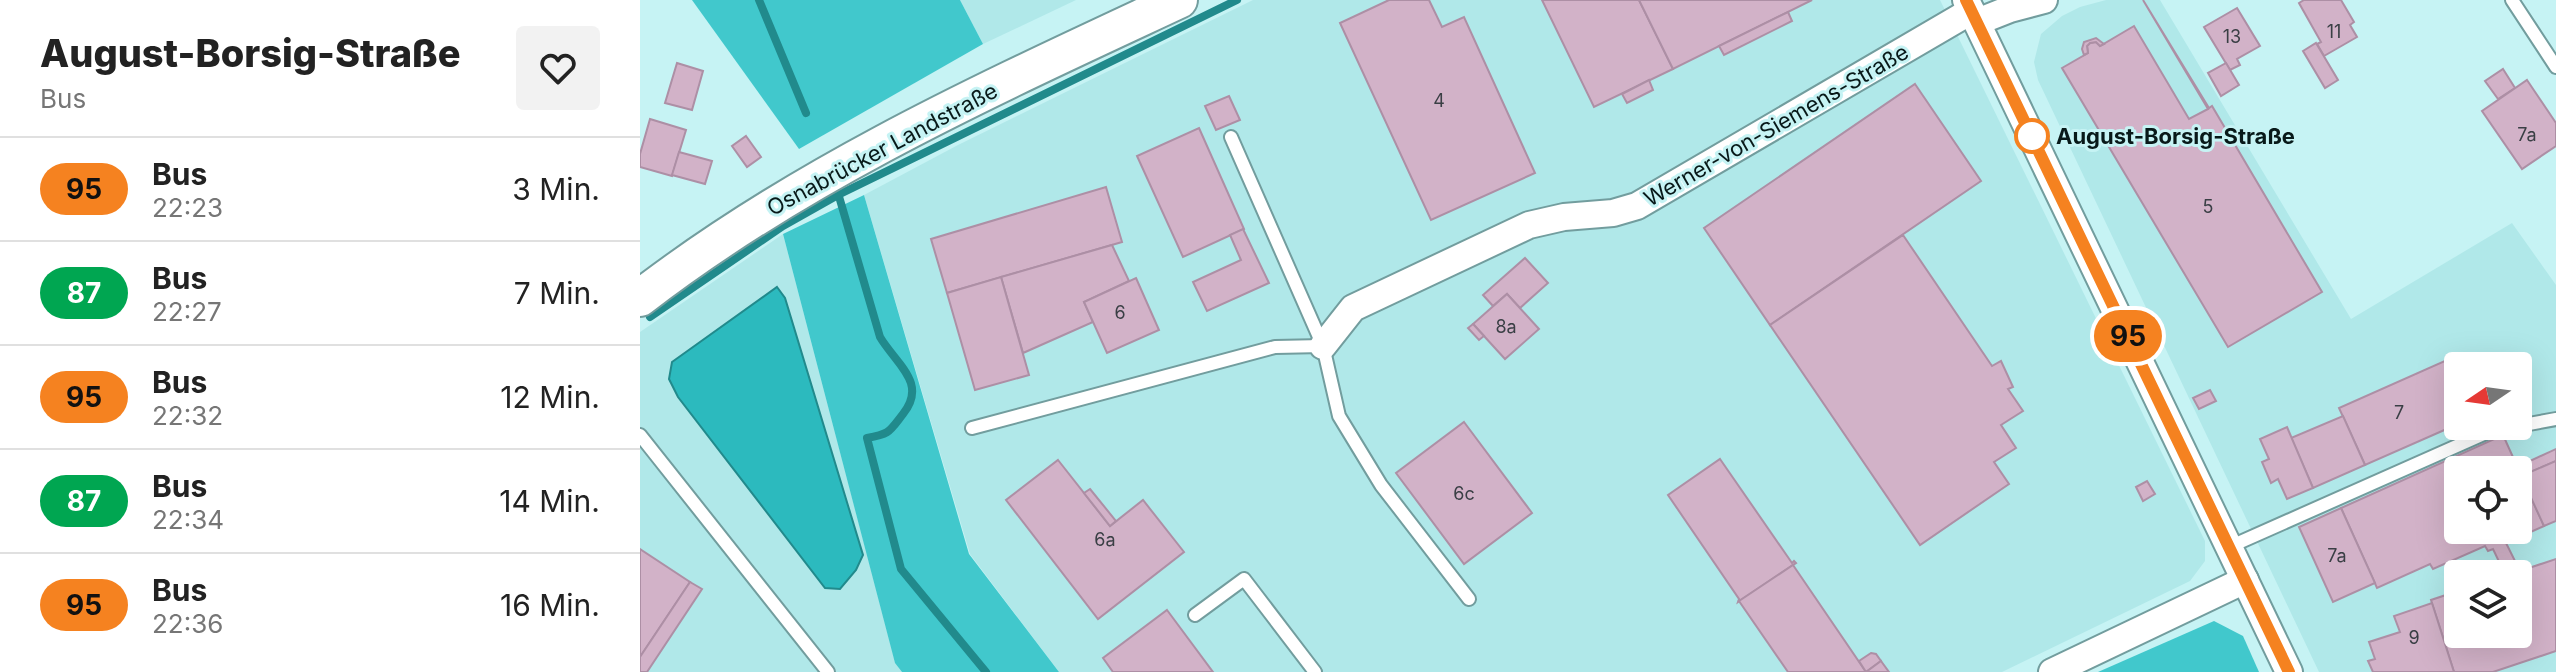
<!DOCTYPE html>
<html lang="de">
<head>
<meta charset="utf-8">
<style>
	:root { --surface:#fff; --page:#f2f2f2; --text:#222; --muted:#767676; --line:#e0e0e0 }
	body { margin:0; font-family:Inter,sans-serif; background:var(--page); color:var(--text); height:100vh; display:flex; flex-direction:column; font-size:30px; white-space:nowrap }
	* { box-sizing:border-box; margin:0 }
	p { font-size:26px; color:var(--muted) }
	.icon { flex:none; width:44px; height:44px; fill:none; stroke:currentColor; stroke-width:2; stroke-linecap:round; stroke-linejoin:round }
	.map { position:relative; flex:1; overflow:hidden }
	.sheet { display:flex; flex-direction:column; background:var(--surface); width:640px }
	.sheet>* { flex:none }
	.badge { padding:0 16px; border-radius:26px; font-size:28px; line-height:52px }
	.needle { width:52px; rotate:257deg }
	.buttons { position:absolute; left:1804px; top:352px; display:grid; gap:16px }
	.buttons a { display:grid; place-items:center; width:88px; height:88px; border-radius:8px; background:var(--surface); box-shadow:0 8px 32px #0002; font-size:40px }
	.map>.badge { position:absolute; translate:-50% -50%; box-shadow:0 0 0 4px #fff }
	.round { display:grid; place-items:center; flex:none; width:84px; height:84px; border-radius:8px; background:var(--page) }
	.headline { display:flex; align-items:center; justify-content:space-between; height:136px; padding:0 40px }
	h1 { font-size:38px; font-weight:800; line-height:60px }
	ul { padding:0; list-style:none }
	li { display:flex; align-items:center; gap:24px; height:104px; padding:0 40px; border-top:2px solid var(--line) }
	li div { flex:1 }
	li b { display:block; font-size:30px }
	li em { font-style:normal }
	li .badge { min-width:88px; font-weight:700; text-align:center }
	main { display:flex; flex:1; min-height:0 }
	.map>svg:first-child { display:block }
	.built { fill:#b0e8e9; fill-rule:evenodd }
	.forest { fill:#41c8cc }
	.water { fill:#2cbabe; stroke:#218a8c; stroke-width:2 }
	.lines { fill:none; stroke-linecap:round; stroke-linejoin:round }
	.stream { stroke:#218a8c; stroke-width:8 }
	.building { fill:#d2b2c8; stroke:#ad8fa5; stroke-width:2; fill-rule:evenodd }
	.lane-casing { stroke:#729d9e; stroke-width:16 }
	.street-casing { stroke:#729d9e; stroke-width:30 }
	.secondary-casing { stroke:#729d9e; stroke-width:40 }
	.lane { stroke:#fff; stroke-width:12 }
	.street { stroke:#fff; stroke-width:26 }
	.secondary { stroke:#fff; stroke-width:36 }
	.line-casing { stroke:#fff; stroke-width:18 }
	.line { stroke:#f58220; stroke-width:12 }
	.stop-dot { fill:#fff; stroke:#f58220; stroke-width:4 }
	.labels { text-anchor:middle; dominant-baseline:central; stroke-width:6; stroke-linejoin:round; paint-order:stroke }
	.number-label { font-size:18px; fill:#3a3f45 }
	.street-label { font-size:22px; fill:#081919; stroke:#c6f3f4 }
	.stop-label { font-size:22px; font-weight:bold; fill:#081919; stroke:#c6f3f4; text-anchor:start }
</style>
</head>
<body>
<main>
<section class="sheet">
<div class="headline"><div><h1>August-Borsig-Straße</h1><p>Bus</p></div><a class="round"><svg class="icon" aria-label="heart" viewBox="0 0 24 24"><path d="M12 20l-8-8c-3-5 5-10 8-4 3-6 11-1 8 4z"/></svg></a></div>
<ul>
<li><span class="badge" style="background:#f58220;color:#111">95</span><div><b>Bus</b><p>22:23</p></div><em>3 Min.</em></li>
<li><span class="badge" style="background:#00a651;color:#fff">87</span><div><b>Bus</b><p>22:27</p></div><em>7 Min.</em></li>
<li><span class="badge" style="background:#f58220;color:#111">95</span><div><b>Bus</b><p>22:32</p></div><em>12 Min.</em></li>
<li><span class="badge" style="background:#00a651;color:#fff">87</span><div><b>Bus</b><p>22:34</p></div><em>14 Min.</em></li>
<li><span class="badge" style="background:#f58220;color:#111">95</span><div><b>Bus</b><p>22:36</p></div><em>16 Min.</em></li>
</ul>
</section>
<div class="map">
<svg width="1916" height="672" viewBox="0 0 1916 672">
	<rect width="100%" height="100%" fill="#c6f3f4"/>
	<g class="built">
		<polygon points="320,0 436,0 343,44"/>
		<polygon points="613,0 1300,0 1565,541 1565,561 1550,581 1362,672 419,672 330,554 224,195 318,145"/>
		<path d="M1466,0H1520L1711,319L1872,223L1916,285V672H1679L1398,80L1394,62L1401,34L1422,16L1440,7ZM1818,366H1878V426H1818ZM1818,470H1878V530H1818ZM1818,574H1878V634H1818Z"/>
		<polygon points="143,234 255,662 262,672 0,672 0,332"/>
	</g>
	<g class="forest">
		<polygon points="52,0 320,0 343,44 159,149"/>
		<polygon points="224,195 329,554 419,672 262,672 255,663 143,234"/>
		<polygon points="1574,621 1603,636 1619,672 1458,672"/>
	</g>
	<polygon class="water" points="137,287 145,298 223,555 216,570 200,589 185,588 38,397 29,379 32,362"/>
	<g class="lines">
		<g class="stream">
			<polyline points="119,0 166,113"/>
			<path d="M198,193L240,337C256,364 288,383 263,414C249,432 250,434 227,438L261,569L346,672"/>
			<polyline points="10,317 143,226 198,195 597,0"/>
		</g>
	</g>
	<g class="building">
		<polygon points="749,0 789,0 802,27 824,17 895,173 791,220 700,23"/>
		<polygon points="902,0 999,0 1033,69 954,107"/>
		<polygon points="999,0 1172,0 1033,69"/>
		<polygon points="1503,0 1569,108 1572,106 1682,292 1588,347 1422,68 1448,53 1447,46 1450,43 1456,42 1460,46 1494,26 1549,119 1568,109"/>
		<polygon points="1664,0 1701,0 1714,22 1710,25 1717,37 1684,56 1677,44 1681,42 1659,3"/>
		<polygon points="1597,8 1620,46 1597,59 1600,65 1590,70 1564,27"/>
		<polygon points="1148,12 1152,21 1084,55 1079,46"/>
		<polygon points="1456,38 1464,44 1460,46 1456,42 1450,43 1447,46 1448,53 1444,55 1442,49 1444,42"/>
		<polygon points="1676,43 1698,80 1685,88 1663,51"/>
		<polygon points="37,63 63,71 52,110 25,103"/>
		<polygon points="1586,63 1599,85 1581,96 1568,73"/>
		<polygon points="1863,69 1875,88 1858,99 1845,81"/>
		<polygon points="1009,80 1013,90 987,103 982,94"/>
		<polygon points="1887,80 1916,123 1916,146 1882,169 1842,111"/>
		<polygon points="1275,84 1341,181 1130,325 1064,228"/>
		<polygon points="589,96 600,120 576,130 565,106"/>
		<polygon points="10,119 46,130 32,176 0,167 0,154"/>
		<polygon points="559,128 604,229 543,257 497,156"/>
		<polygon points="106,136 121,157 107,167 92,146"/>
		<polygon points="39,152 72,161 65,184 32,175"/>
		<polygon points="466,187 482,242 307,293 291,239"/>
		<polygon points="603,229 629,283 567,311 553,282 601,260 590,235"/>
		<polygon points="1263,235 1352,366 1361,361 1373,387 1368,389 1383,411 1361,425 1376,448 1354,462 1369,484 1280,545 1130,325"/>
		<polygon points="472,245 489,281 444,302 453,322 383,353 361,277"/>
		<polygon points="885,258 908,283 880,308 867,294 853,306 843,295"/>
		<polygon points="361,277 389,375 335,390 307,293"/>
		<polygon points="496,278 519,330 467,353 444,302"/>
		<polygon points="867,294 899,329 865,359 833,324"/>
		<polygon points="833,324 844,336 839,340 828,328"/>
		<polygon points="1816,356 1821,366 1818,366 1818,424 1725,465 1699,408"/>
		<polygon points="1570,390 1576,401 1559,409 1553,398"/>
		<polygon points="1703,416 1725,465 1673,488 1651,438"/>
		<polygon points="824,422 892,513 824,564 756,473"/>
		<polygon points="1647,427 1673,488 1647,499 1638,479 1631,483 1622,462 1629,459 1620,439"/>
		<path d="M1863,435L1904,526L1866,543L1880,571L1865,574L1853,549L1848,551L1845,546L1793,569L1790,564L1737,588L1701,508ZM1818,470H1878V530H1818Z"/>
		<polygon points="1916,449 1916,461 1881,476 1877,467"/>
		<polygon points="1080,459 1152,563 1154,561 1156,563 1098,602 1099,599 1028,495"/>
		<polygon points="418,460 470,526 503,500 544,552 458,619 366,500"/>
		<polygon points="1916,461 1916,521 1904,526 1881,476"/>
		<polygon points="1507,481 1515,494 1503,501 1496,487"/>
		<polygon points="450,489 476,521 470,526 444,493"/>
		<polygon points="1701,508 1735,583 1693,602 1659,527"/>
		<polygon points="0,549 50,582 0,657"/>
		<polygon points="1916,559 1916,651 1853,672 1814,672 1791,600 1818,591 1818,634 1878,634 1878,574 1871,574"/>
		<polygon points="1153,565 1226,672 1148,672 1099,601"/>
		<polygon points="50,582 62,589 7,672 0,672 0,657"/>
		<polygon points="1792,603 1814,672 1733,672 1728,661 1735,659 1729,642 1760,632 1754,616"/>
		<polygon points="527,610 573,672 473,672 463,658"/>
		<polygon points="1231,653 1236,654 1241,661 1226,672 1219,661"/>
		<polygon points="1241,661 1249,672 1226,672"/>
	</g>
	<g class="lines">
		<g class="lane-casing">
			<g id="lane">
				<polyline points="1872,0 1916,67"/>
				<polyline points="591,137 683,346 699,416 741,485 829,599"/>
				<polyline points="1878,426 1916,419"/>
				<polyline points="332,428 635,347 683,346"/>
				<polyline points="0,435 188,672"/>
				<polyline points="1589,547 1855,429 1875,426"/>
				<polyline points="555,615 604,579 675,672"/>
			</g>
		</g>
		<g class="street-casing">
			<g id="street">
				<polyline points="1326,0 1649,672"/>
				<polyline points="1337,22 1370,9 1404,0"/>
				<polyline points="683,346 713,308 889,225 924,217 973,213 997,206 1331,11"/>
				<polyline points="1412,672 1605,580"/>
			</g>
		</g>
		<g class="secondary-casing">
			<path id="secondary" d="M0,298C163,172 353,87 539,0"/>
		</g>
		<use href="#lane" class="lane"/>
		<use href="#street" class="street"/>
		<use href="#secondary" class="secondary"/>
	</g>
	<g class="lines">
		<g class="line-casing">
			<polyline id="line" points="1326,0 1649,672"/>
		</g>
		<use href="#line" class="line"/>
	</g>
	<circle class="stop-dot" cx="1392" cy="136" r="16"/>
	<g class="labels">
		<g class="number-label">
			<text x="1694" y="31">11</text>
			<text x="1592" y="36">13</text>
			<text x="799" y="100">4</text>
			<text x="1887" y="134">7a</text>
			<text x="1568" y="206">5</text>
			<text x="480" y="312">6</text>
			<text x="866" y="326">8a</text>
			<text x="1759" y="412">7</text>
			<text x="824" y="493">6c</text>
			<text x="465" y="539">6a</text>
			<text x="1697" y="555">7a</text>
			<text x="1774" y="637">9</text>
		</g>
		<g class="street-label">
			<text transform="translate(1136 125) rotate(-30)">Werner-von-Siemens-Straße</text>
			<text transform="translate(242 149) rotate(-28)">Osnabrücker Landstraße</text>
		</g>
		<g class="stop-label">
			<text x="1416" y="136">August-Borsig-Straße</text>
		</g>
	</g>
</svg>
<div class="buttons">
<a><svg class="needle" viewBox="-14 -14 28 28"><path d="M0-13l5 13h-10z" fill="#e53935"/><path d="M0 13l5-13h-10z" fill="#767676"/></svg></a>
<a><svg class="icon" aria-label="locate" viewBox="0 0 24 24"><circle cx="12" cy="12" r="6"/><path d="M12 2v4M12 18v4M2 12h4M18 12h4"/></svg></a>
<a><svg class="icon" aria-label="layers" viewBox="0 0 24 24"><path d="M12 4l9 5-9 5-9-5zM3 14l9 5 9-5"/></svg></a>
</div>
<b class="badge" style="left:1488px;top:336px;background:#f58220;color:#111">95</b>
</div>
</main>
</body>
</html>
